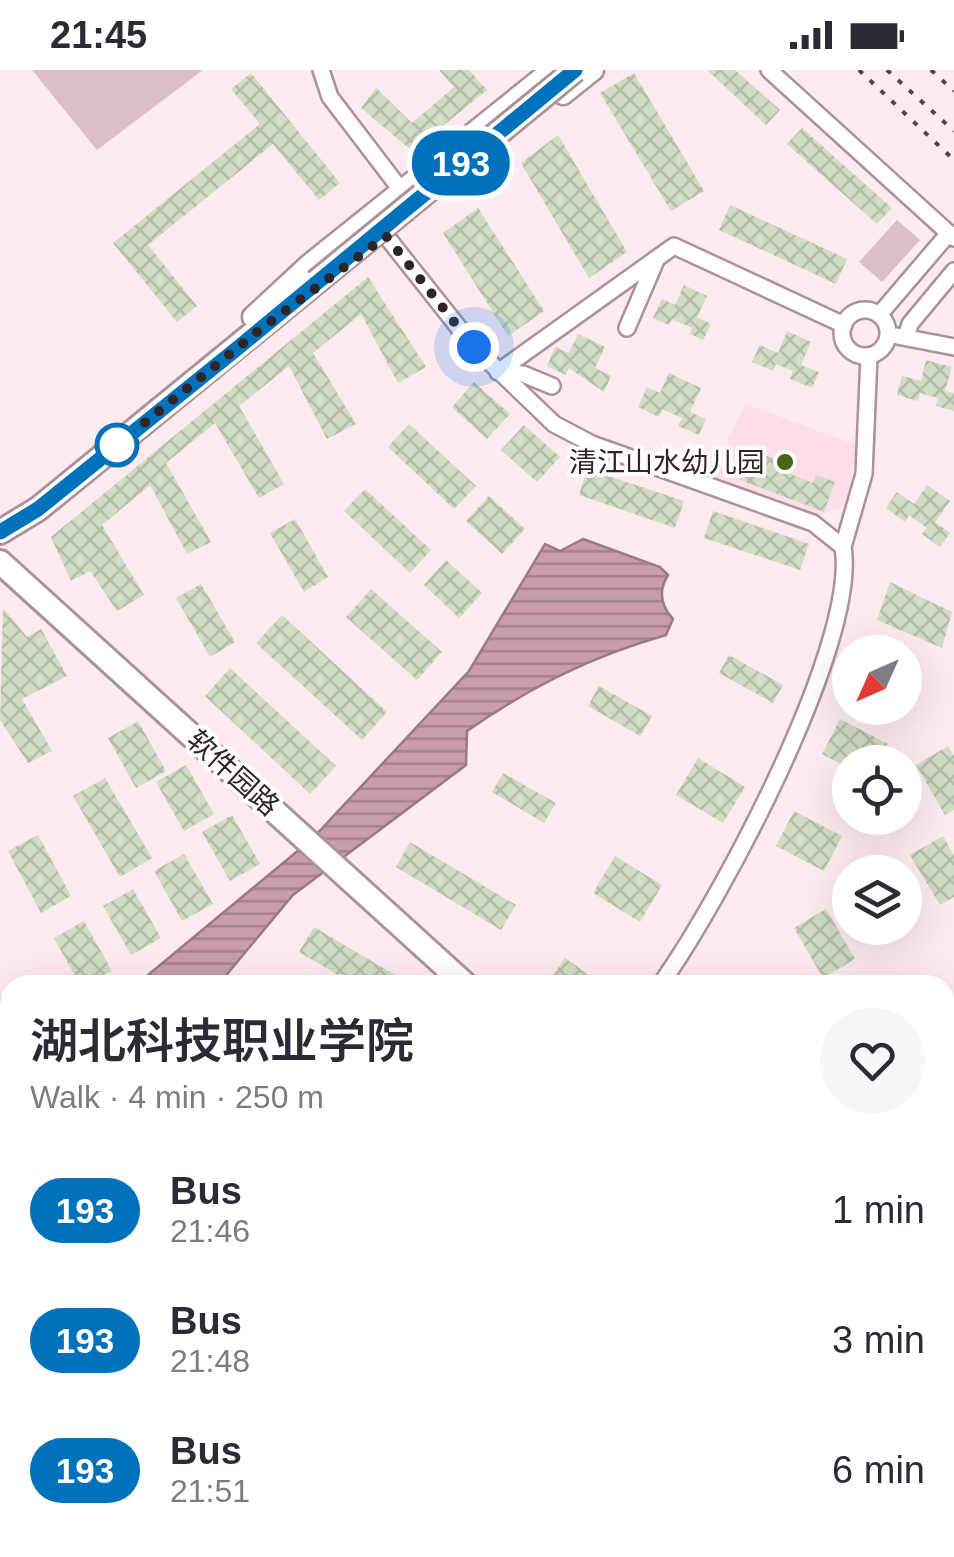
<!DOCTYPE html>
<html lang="en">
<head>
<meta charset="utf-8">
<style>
	:root { --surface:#fff; --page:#f7f7f7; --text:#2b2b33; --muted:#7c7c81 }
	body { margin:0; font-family:Helvetica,"Noto Sans SC",sans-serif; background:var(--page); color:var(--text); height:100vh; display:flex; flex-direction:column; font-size:38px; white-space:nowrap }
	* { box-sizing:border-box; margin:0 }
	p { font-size:32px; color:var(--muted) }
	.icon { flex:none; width:55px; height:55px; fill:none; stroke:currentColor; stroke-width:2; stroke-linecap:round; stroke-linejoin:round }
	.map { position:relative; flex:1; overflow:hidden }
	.details { position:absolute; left:0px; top:905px; width:955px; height:582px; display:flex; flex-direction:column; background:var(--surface); border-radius:30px 30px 0 0; box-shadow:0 10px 40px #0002 }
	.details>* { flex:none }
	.badge { padding:0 20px; border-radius:32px; font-size:35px; line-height:65px }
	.needle { width:65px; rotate:225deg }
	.fabs { position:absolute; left:832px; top:565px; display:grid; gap:20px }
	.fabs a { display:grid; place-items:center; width:90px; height:90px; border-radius:50%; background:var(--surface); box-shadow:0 10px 40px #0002; font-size:50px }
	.you { position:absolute; width:50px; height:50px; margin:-25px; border:8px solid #fff; border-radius:50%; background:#1a73e8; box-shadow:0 0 0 15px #1a73e833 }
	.map>.badge { position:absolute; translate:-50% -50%; box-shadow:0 0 0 5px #fff }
	.round { display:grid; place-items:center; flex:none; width:105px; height:105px; border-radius:52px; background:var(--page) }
	.overview { display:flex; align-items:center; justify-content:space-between; height:170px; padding:0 30px }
	h1 { font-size:48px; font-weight:600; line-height:75px }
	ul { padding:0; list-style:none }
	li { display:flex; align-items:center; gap:30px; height:130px; padding:0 30px }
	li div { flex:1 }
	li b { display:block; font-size:38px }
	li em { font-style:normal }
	li .badge { min-width:110px; font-weight:700; text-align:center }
	.status { display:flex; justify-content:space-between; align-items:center; height:70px; padding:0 50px; background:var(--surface); direction:ltr }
	.status svg { height:28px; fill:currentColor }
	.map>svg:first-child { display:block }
	.built { fill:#fedfe9 }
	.park { fill:#dcbec8 }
	.water { fill:url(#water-rules); stroke:#9b7984; stroke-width:2.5 }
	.building { fill:url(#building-cross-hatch) }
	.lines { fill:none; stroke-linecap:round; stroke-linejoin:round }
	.minor-casing { stroke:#ac919a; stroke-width:20 }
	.tertiary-casing { stroke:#ac919a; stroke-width:25 }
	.secondary-casing { stroke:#ac919a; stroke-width:28 }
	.minor { stroke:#fff; stroke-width:15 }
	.tertiary { stroke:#fff; stroke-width:20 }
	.secondary { stroke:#fff; stroke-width:22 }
	.rail { stroke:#504448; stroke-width:4; stroke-dasharray:5 10; stroke-linecap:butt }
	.secondary-bridge-casing { stroke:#ac919a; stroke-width:28; stroke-linecap:butt }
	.secondary-bridge { stroke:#fff; stroke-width:22 }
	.line-casing { stroke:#fff; stroke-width:22 }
	.line { stroke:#0072bc; stroke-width:15 }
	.walk { stroke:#2f2428; stroke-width:10; stroke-dasharray:0 18 }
	.stop-dot { fill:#fff; stroke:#0072bc; stroke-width:5 }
	.poi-dot { fill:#476417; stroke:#fdfdfd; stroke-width:4 }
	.labels { text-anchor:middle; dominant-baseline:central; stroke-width:8; stroke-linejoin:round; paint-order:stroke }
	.poi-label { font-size:28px; fill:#2f2428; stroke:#fdfdfd; text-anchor:end }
	.street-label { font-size:28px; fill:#2f2428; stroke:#fdfdfd }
</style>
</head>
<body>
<div class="status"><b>21:45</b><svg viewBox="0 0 49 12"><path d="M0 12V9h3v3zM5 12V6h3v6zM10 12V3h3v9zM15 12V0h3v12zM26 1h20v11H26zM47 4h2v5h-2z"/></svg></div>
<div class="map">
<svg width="954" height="1487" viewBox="0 0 954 1487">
	<defs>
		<pattern id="water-rules" width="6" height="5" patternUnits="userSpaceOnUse" patternTransform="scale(2.5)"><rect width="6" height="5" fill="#c99dab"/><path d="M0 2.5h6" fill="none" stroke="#a4808b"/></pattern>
		<pattern id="building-cross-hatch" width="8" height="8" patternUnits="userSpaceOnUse" patternTransform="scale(2.5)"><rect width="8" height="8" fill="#d0dcc4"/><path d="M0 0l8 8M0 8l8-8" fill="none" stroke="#b3bda8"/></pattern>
	</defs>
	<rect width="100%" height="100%" fill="#fdebf0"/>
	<polygon class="built" points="746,334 856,375 850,424 841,438 817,445 709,408"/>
	<g class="park">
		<polygon points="32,0 203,0 97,80"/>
		<polygon points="897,150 920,170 882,212 859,192"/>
	</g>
	<g class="water">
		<path d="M583,469L660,497L668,505C658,521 660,535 673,549L666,565C592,586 530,617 467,661L466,695L293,825L218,915H136L312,769L469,601L545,474L560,481Z"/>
		<polygon points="10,988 10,1053 0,1044 0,994"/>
		<polygon points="10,1105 10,1177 0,1203 0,1129"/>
	</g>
	<g class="building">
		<polygon points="439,0 469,0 487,20 412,81 361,38 376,18 412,53 454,17"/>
		<polygon points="707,0 735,0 780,40 766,55"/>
		<polygon points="251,3 340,113 319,130 273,74 148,175 197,236 177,252 113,173 260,54 231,19"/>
		<polygon points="634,3 704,121 671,141 600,23"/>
		<polygon points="802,58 892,138 877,154 787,74"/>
		<polygon points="558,65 627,182 589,208 521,93"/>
		<polygon points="730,135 847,189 836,214 719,160"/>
		<polygon points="478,138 544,241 508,266 443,163"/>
		<polygon points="368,207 426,297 398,313 361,244 313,283 356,354 327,369 289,296 239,336 284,414 259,428 215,353 166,393 211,472 187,484 150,415 102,455 144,525 117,541 90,501 71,511 51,467"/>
		<polygon points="684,215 707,226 697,247 711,254 703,270 690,264 692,258 672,249 669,255 653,248 662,229 675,235"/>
		<polygon points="787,261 811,272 801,295 819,302 812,318 790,309 793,301 776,294 773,301 752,292 760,275 778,283"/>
		<polygon points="578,264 605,277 595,298 611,306 604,322 569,298 566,305 547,296 555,277 569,283"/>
		<polygon points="926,290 952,297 945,321 954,323 954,341 936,336 938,328 920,323 918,331 897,325 902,306 921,311"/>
		<polygon points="669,303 701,318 690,342 706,349 699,365 678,356 682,348 662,339 659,347 638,337 647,317 660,323"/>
		<polygon points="474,312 510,344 487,369 452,337"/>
		<polygon points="409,354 476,416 454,439 388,377"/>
		<polygon points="524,355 560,387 537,412 501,380"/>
		<polygon points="746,378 786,393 783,401 813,413 816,405 835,412 824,442 735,408"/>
		<polygon points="587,399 684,431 675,458 579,425"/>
		<polygon points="927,415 950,431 935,452 950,463 940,477 922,464 927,458 909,445 905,452 886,438 897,422 914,434"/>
		<polygon points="365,419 431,480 410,503 344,441"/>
		<polygon points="489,426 525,459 502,484 466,451"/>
		<polygon points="713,441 809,474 800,500 704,468"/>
		<polygon points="295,449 328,507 304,522 270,463"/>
		<polygon points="446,490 482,523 459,548 424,515"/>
		<polygon points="890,512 952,542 942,578 877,550"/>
		<polygon points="201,514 235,572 210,587 176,528"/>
		<polygon points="371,519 442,582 417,610 346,547"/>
		<polygon points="3,538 27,567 41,559 67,606 22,629 52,681 28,693 0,650"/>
		<polygon points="282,545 387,642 362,670 256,573"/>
		<polygon points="729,585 783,615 773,633 719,603"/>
		<polygon points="230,598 336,696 310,724 205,626"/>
		<polygon points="599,616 652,646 640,666 588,636"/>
		<polygon points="840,649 888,674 878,692 850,692 850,699 822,684"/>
		<polygon points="138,651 166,701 136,718 108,668"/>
		<polygon points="948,676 954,686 954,740 945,745 916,695"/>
		<polygon points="698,688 745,717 723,753 676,725"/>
		<polygon points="186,695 214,744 184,761 156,712"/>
		<polygon points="503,703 556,733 544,753 492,722"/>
		<polygon points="105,708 152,788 120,807 73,726"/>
		<polygon points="794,741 842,766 824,801 776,776"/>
		<polygon points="232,745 260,794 230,811 202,762"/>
		<polygon points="38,765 71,826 41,843 8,781"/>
		<polygon points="943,766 954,785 954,827 940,835 910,785"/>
		<polygon points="410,772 516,835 501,860 396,797"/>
		<polygon points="184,784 213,834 182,851 154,801"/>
		<polygon points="615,786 662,815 640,852 593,823"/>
		<polygon points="133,819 161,868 131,885 103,836"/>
		<polygon points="826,839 855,889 823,908 794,858"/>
		<polygon points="84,851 112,901 80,915 54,868"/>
		<polygon points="314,857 412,915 355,915 299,882"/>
		<polygon points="565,888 603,915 546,915"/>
		<polygon points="0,925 10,943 10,971 0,977"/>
		<polygon points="954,1308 954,1398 945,1384 945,1359 952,1343 945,1332 945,1313"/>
		<polygon points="954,1440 954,1470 945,1455 945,1445"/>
		<polygon points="10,1441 10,1478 33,1478 39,1487 8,1487 0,1474 0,1447"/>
		<polygon points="187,1478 218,1478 223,1487 193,1487"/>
		<polygon points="515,1478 560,1478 544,1487 521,1487"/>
		<polygon points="586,1478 614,1478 612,1487 583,1487"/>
	</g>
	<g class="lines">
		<g class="minor-casing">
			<g id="minor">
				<polyline points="321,0 330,27 401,120"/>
				<polyline points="769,0 954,168"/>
				<path d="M386,166L474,277L554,354L592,374L813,453L843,477C859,573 719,833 660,915"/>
				<circle cx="865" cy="263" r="23"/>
				<polyline points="879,245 949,163"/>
				<polyline points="627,258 657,188"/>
				<polyline points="897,266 954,277"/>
				<polyline points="906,267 910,254 954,201"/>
				<polyline points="498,302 674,176 844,255"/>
				<polyline points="498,302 523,304 552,316"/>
				<polyline points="843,477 864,404 869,286"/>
				<polyline points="0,1337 10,1335"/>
			</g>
		</g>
		<g class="tertiary-casing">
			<g id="tertiary">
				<polyline points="563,24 593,0"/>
				<polyline points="253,247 309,195 552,0"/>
			</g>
		</g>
		<g class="secondary-casing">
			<g id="secondary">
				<polyline points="0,462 38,439 316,212"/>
				<polyline points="0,492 466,915"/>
			</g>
		</g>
		<use href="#minor" class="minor"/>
		<use href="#tertiary" class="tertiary"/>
		<use href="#secondary" class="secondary"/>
		<g class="rail">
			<polyline points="859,0 954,90"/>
			<polyline points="887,0 954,61"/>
			<polyline points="931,0 954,21"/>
		</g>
		<g class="secondary-bridge-casing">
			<polyline id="secondary-bridge" points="316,212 575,0"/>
		</g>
		<use href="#secondary-bridge" class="secondary-bridge"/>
	</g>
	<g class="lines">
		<g class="line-casing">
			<polyline id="line" points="0,462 38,439 234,281 575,0"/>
		</g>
		<use href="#line" class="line"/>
		<polyline class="walk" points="117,375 262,258 386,166 474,277"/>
	</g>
	<circle class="stop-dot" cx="117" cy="375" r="20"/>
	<circle class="poi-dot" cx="785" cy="392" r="10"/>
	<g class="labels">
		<g class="poi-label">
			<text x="765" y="392">清江山水幼儿园</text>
		</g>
		<g class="street-label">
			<text transform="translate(233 703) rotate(42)">软件园路</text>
		</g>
	</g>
</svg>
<div class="fabs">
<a><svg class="needle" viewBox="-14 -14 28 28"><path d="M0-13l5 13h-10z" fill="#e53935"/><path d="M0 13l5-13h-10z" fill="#7c7c81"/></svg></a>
<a><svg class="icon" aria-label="locate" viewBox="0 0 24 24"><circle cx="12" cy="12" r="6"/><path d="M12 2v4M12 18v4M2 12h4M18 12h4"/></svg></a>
<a><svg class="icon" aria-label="layers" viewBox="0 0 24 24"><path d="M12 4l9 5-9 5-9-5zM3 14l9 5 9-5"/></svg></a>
</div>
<div class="you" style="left:474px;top:277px"></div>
<b class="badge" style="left:461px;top:93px;background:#0072bc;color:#fff">193</b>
<section class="details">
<div class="overview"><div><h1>湖北科技职业学院</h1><p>Walk · 4 min · 250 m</p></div><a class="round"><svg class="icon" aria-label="heart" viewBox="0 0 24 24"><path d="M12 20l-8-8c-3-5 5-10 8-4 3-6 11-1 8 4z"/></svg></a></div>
<ul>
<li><span class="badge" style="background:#0072bc;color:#fff">193</span><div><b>Bus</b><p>21:46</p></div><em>1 min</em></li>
<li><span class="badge" style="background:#0072bc;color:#fff">193</span><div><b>Bus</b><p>21:48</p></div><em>3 min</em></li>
<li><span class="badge" style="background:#0072bc;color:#fff">193</span><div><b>Bus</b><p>21:51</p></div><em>6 min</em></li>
</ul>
</section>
</div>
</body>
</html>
